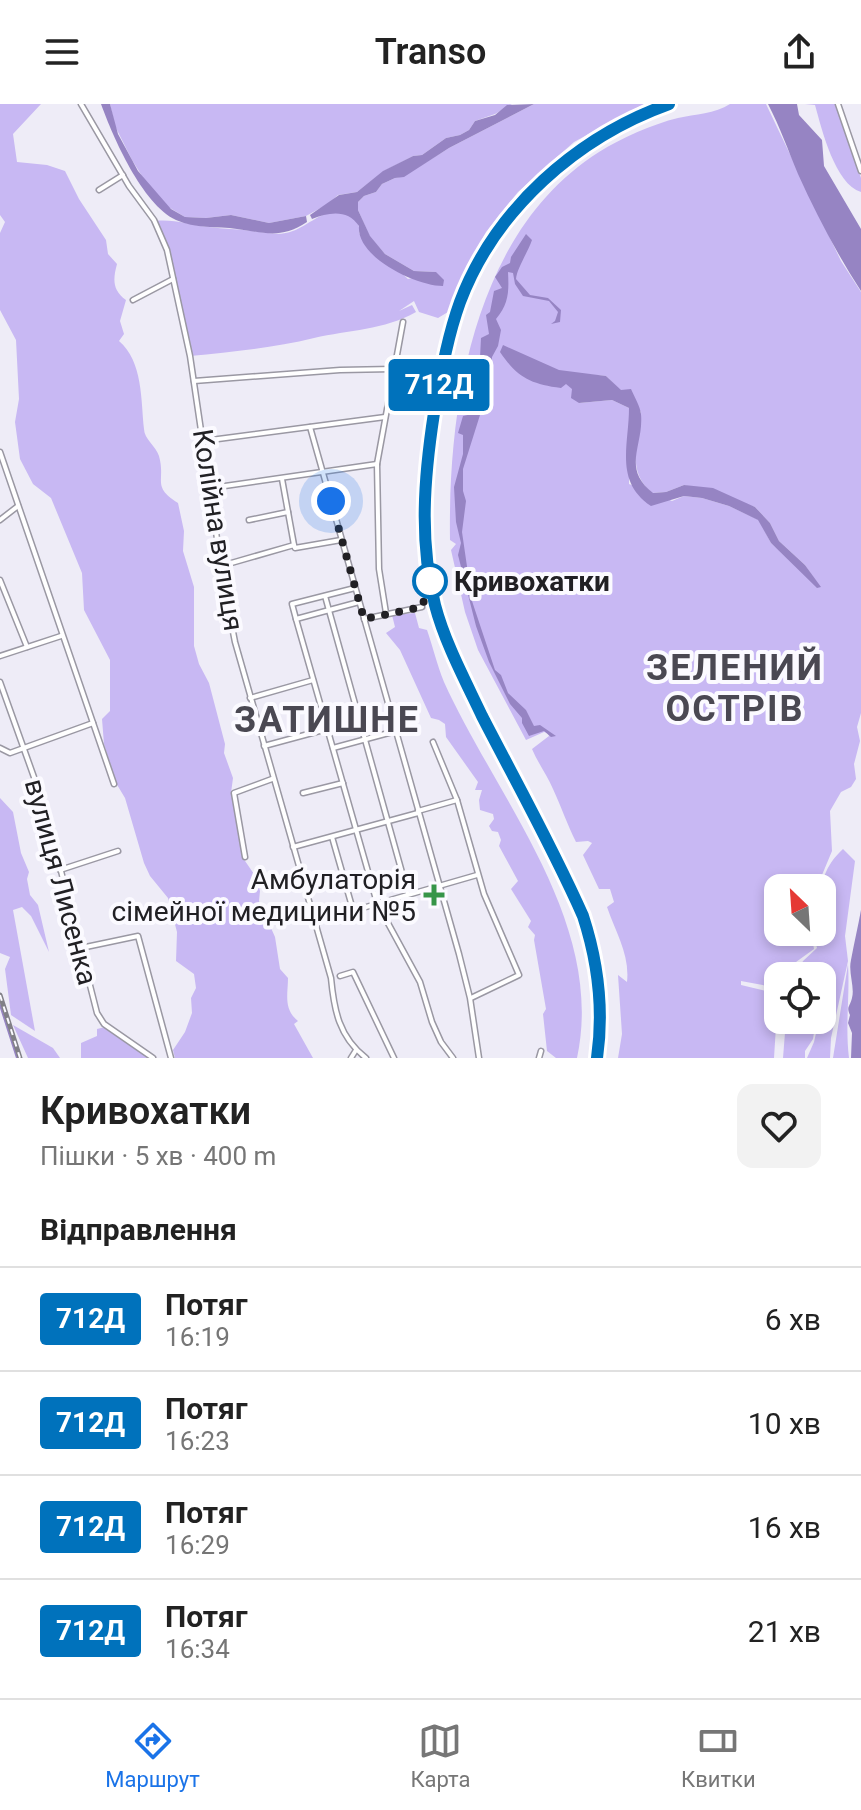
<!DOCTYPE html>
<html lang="uk">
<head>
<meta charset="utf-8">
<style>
	:root { --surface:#fff; --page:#f2f2f2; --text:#222; --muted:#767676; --line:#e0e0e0; --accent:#1a73e8 }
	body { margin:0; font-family:Roboto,sans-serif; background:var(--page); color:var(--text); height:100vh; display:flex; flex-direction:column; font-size:30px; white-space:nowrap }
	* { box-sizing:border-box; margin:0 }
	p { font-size:26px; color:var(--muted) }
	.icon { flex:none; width:44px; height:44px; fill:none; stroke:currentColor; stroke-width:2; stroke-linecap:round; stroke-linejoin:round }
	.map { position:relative; height:954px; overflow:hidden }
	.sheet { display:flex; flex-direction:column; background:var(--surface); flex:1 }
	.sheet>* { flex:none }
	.badge { padding:0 16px; border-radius:6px; font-size:28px; line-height:52px }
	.needle { width:52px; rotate:335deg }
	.buttons { position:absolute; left:764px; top:770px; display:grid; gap:16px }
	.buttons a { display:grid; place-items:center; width:72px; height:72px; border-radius:16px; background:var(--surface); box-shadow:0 4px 12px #0003; font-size:40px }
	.you { position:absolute; width:40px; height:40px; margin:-20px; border:6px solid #fff; border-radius:50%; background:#1a73e8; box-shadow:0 0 0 12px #1a73e833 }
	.map>.badge { position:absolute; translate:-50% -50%; box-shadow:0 0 0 4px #fff }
	h2 { padding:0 40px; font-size:30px; line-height:72px }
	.round { display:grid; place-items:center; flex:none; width:84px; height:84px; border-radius:16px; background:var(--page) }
	.headline { display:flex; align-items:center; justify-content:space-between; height:136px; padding:0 40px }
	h1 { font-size:38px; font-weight:600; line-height:60px }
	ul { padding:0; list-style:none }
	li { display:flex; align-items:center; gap:24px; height:104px; padding:0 40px; border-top:2px solid var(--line) }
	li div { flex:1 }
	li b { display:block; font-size:30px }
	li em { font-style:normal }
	li .badge { min-width:88px; font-weight:700; text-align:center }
	header { display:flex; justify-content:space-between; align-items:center; height:104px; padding:0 40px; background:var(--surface); font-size:36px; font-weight:600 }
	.tab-bar { display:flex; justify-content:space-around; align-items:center; height:112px; border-top:2px solid var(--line); background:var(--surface); font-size:22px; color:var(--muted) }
	.tab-bar a { display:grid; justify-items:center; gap:4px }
	.tab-bar .active { color:var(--accent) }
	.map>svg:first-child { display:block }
	.green { fill:#c8b8f3; fill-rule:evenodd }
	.water { fill:#9684c3 }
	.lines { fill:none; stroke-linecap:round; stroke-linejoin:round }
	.stream { stroke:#9684c3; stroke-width:2 }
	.minor-casing { stroke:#9a98a3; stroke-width:7 }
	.minor { stroke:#fff; stroke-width:4 }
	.rail-casing { stroke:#818087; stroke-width:5 }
	.rail { stroke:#fbfaff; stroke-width:2; stroke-dasharray:6; stroke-linecap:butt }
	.line-casing { stroke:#fff; stroke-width:18 }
	.line { stroke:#0072bc; stroke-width:12 }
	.walk { stroke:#212024; stroke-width:8; stroke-dasharray:0 14.4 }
	.stop-dot { fill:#fff; stroke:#0072bc; stroke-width:4 }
	.poi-dot { fill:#369548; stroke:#fbfaff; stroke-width:3 }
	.labels { text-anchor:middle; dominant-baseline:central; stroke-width:8; stroke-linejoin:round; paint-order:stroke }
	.street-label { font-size:28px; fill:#212024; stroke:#fbfaff }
	.stop-label { font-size:28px; font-weight:bold; fill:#212024; stroke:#fbfaff; text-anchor:start }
	.poi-label { font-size:28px; fill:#212024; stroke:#fbfaff; text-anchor:end }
	.district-label { font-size:36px; font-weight:bold; letter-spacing:2px; fill:#4a4852; stroke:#fbfaff }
</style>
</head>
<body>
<header><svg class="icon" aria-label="menu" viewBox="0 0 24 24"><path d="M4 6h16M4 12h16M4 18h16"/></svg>Transo<svg class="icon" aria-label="share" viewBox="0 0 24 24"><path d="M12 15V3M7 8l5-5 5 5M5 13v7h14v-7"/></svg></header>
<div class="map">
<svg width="861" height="954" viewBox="0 0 861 954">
	<rect width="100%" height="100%" fill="#eeecf7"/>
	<g class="green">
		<path d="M0,0H41L13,30L17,58L47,61L65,67L79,95L106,136L108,150L117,160C113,175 112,186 126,196L120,217L124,230L119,237C143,257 141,297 144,325C144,335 156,342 159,352C166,377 151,382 178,399L184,427L183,447L194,483V542L199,560L209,579L225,640L224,649L233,674L231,689L243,754L256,773L260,787L259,797L275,833L280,865L288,874C288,890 283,905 298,917L294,920L313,954H175L173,946L185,928L192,909L191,894L196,884L194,870L176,857L177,828L168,794L150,772L144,759L125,694L116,679L104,640L102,615L110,607V556L84,506L82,469L51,394L33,380L20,355L15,318L19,295L16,236L0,206V129L5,118L0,111Z"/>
		<polygon points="110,0 512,0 495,10 475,17 469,26 460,31 446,34 422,51 413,52 384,67 357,88 338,91 328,100 306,112 269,119 231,111 206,114 185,113 165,101 147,80 132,56 115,22"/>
		<path d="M534,0H644L574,38L518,88L486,128L465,166L448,208L438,214L419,208L414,197L399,207L412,201L416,208C384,226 349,226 314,234C273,244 231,248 190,252L167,146L154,117C176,115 188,121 209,123C224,125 238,125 252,127C264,128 278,132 290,128C310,123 328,97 352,113C358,118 360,121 359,129L408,175L436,168L414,167L385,150L370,133L358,106V98L364,92L376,88L382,80L395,74L404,72L449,44Z"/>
		<path d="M730,0H766L841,157L861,188V609L857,623L860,637L854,660L856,675L851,683L841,688L830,707L832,747L822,771L792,784H778V828H811L814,845L796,858L786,872H778V884L741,877V881L778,890L774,954H618L622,930L618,871L627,878C630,851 616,829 607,803L614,798L610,785H599L583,751L592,739L588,737L576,738C567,720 561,702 553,685C547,671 538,659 532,645L549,632L548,629L544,628L526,636L478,546L465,508L451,446L456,440L450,436C448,300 474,127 599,48C621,34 653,20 678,14C695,10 715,10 730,0ZM572,269L606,272L641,308C638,339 626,367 652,389L666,388L684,381L755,403L770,419L779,437L805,461L820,483L771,439L759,416L729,402L702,394L684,392L672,397L629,380V304L612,296L579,299Z"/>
		<path d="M805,0H836L861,74V88C835,80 822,26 815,1Z"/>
		<path d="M415,509L419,524L427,526C433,543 437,561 444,578C497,695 606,818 577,954H556L547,947L543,910L546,905L534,836L535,831L528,823L531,817L511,785L518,777L499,742L501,736L498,728L492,727L489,722L494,715L493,710L480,706L479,696L482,686H475L478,678L446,633L445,620L439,616L431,614L400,546L386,529L395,523L392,511Z"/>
		<polygon points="0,694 13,708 21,749 29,768 27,775 30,791 38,801 49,848 31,812 22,803 13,806 35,927 11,911 5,865 10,853 0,849"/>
		<path d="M843,745L855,757L845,832L848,857L831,934L830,954H807L814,938L819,916H822V872H795L803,857L817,844L813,828H822C822,793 815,771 843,745Z"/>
		<path d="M848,860C850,892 845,921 849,954H833Z"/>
		<polygon points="786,916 799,916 800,920 806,916 816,916 813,935 805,947 805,954 783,954"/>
		<polygon points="13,921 53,944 60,954 28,954"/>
		<polygon points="105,923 150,954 81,954 81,939 97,932 97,925"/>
	</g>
	<g class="water">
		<path d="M101,0H110L118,30L138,67L171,105L185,113L206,114L231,111L269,119L306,112L307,118C281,135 266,129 237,125C217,122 195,125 176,116C142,100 113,33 101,0Z"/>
		<path d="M534,0L449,44L404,73L395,74L382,80L376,88L364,92L358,98V106L370,132L385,150L414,167L436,168L444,176L443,182C416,182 356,153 359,122C348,105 329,108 312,115L310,111L339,91L357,88L383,67L413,52L422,51L446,34L460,31L469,26L475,17L495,11L507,1Z"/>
		<path d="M768,0H797L799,11L822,36L824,62L861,125V187C837,150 816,110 798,70C788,46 780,23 768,0Z"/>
		<path d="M526,130L532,136C528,148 517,164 516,175L530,191L548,194L561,206L560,218L551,220L555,217L558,208L549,197L523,192L515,180L513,169L508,168C509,187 509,200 496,215L501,226L498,242L492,253L489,276L474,306L464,300L466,293L462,289H472V280L478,288L486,276L489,260L480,254L481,234L489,230L486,211L490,208L494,187L502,184L495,173L502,163L510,159L511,153Z"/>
		<path d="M503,241L559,266L606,272L621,286L631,285C634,292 640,302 641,310C644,342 621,364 653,389L666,388L684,381L713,384L755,403L770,419L779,437L805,461L821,483L817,484L771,439L758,416L729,402L702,394L684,392L651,402C614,377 629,341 629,304L612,296L579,299L571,294L572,285L566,280L561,284C530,280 517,273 500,248Z"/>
		<polygon points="472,310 480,311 463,365 463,387 466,397 462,428 472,497 495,566 501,571 508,589 526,606 534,622 540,621 556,632 551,633 544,627 529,632 522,619 522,614 510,600 489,558 476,522 458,451 461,439 456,418 454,383 463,350 463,331 458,329 463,312"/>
		<path d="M861,806V954H851L852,929L848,919L850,911C846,902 850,903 852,894C855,883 848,868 851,856C854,839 858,823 861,806Z"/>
	</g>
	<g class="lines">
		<polyline class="stream" points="0,901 17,954"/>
		<g class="minor-casing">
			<g id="minor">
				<path d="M81,0L129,82L154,116L167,146L190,252L224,482L235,538L331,874C334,906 339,933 366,954"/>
				<polyline points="838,0 861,67"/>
				<polyline points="99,86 123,71"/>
				<polyline points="133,196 173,175"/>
				<polyline points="194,277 340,266 393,265"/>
				<polyline points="310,323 459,850 470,894 479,954"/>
				<polyline points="203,337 385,313"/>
				<polyline points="0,348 114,680"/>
				<polyline points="282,375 294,441"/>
				<polyline points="211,384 377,360"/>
				<polyline points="0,416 18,402"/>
				<polyline points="249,416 288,408"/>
				<polyline points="221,462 294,441 295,444 341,436"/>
				<polyline points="0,476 27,543"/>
				<polyline points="355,484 292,500 296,515 359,498"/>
				<polyline points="325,492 408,790"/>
				<polyline points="386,509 379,465 377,360 403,218"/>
				<polyline points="296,515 377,799 420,878 432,918 441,938 453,954"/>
				<polyline points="364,515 422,503"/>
				<polyline points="0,552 61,532"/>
				<polyline points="0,578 45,704 97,909 104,920 153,954"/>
				<polyline points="250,594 313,576"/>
				<polyline points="433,638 457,696 484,790 519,871 471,894"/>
				<polyline points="264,642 327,625"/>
				<polyline points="0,644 10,649 93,619"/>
				<polyline points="333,644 396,627"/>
				<polyline points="303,689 343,679"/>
				<polyline points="418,707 457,696"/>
				<polyline points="332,733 353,806"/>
				<polyline points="293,743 418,709"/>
				<polyline points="245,753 234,689 272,675"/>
				<polyline points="60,766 118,747"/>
				<polyline points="314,818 477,771"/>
				<polyline points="81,844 138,832 171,954"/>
				<polyline points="340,872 353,868 394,954"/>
				<polyline points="351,954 356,946"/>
				<polyline points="539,954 541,947"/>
			</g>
		</g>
		<use href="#minor" class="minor"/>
		<g class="rail-casing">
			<g id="rail">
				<polyline points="0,891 20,954"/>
				<path d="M597,954C604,905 598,858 583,812C554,745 515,677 482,612C465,576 445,539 435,501C419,439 423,377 433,315C439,283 443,251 452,220C483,117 568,35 669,0"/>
			</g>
		</g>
		<use href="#rail" class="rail"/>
	</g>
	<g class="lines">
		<g class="line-casing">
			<path id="line" d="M597,954C604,905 598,858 583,812C553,744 516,678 482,612C465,576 445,539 435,501C419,437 424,374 434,309C441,271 447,234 460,198C495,105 577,33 669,0"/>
		</g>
		<use href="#line" class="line"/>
		<polyline class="walk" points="331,397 364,515 422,503 430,477"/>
	</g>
	<circle class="stop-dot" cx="430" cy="477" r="16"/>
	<path class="poi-dot" d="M430 779h8v8h8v8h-8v8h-8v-8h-8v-8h8z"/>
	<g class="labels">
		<g class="street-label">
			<text transform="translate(218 426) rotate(81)">Колійна вулиця</text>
			<text transform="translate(61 778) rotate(75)">вулиця Лисенка</text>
		</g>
		<g class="stop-label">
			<text x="454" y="477">Кривохатки</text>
		</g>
		<g class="poi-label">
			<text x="416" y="775">Амбулаторія<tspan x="416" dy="32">сімейної медицини №5</tspan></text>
		</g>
		<g class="district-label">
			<text x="735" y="564">ЗЕЛЕНИЙ<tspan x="735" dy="41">ОСТРІВ</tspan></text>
			<text x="327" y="616">ЗАТИШНЕ</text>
		</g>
	</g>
</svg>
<div class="buttons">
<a><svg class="needle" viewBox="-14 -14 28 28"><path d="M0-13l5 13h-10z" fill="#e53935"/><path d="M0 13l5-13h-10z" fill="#767676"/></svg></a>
<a><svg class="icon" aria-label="locate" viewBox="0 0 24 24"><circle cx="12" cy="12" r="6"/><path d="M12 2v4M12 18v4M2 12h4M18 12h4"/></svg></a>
</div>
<div class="you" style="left:331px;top:397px"></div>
<b class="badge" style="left:439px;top:281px;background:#0072bc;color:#fff">712Д</b>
</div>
<section class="sheet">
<div class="headline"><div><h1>Кривохатки</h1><p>Пішки · 5 хв · 400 m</p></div><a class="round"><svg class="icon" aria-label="heart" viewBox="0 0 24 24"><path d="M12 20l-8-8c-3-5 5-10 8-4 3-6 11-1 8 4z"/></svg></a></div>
<h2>Відправлення</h2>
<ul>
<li><span class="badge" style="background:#0072bc;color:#fff">712Д</span><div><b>Потяг</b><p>16:19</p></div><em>6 хв</em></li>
<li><span class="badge" style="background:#0072bc;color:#fff">712Д</span><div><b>Потяг</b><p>16:23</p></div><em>10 хв</em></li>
<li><span class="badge" style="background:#0072bc;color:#fff">712Д</span><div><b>Потяг</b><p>16:29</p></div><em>16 хв</em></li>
<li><span class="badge" style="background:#0072bc;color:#fff">712Д</span><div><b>Потяг</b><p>16:34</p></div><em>21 хв</em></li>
</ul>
</section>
<nav class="tab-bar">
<a class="active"><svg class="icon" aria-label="directions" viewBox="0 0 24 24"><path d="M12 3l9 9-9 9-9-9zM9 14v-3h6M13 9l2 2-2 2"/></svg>Маршрут</a>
<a><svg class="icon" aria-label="map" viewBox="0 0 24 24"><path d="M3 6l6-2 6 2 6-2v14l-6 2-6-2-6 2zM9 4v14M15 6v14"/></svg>Карта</a>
<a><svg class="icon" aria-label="tickets" viewBox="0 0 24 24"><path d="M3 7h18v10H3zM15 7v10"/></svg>Квитки</a>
</nav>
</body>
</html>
